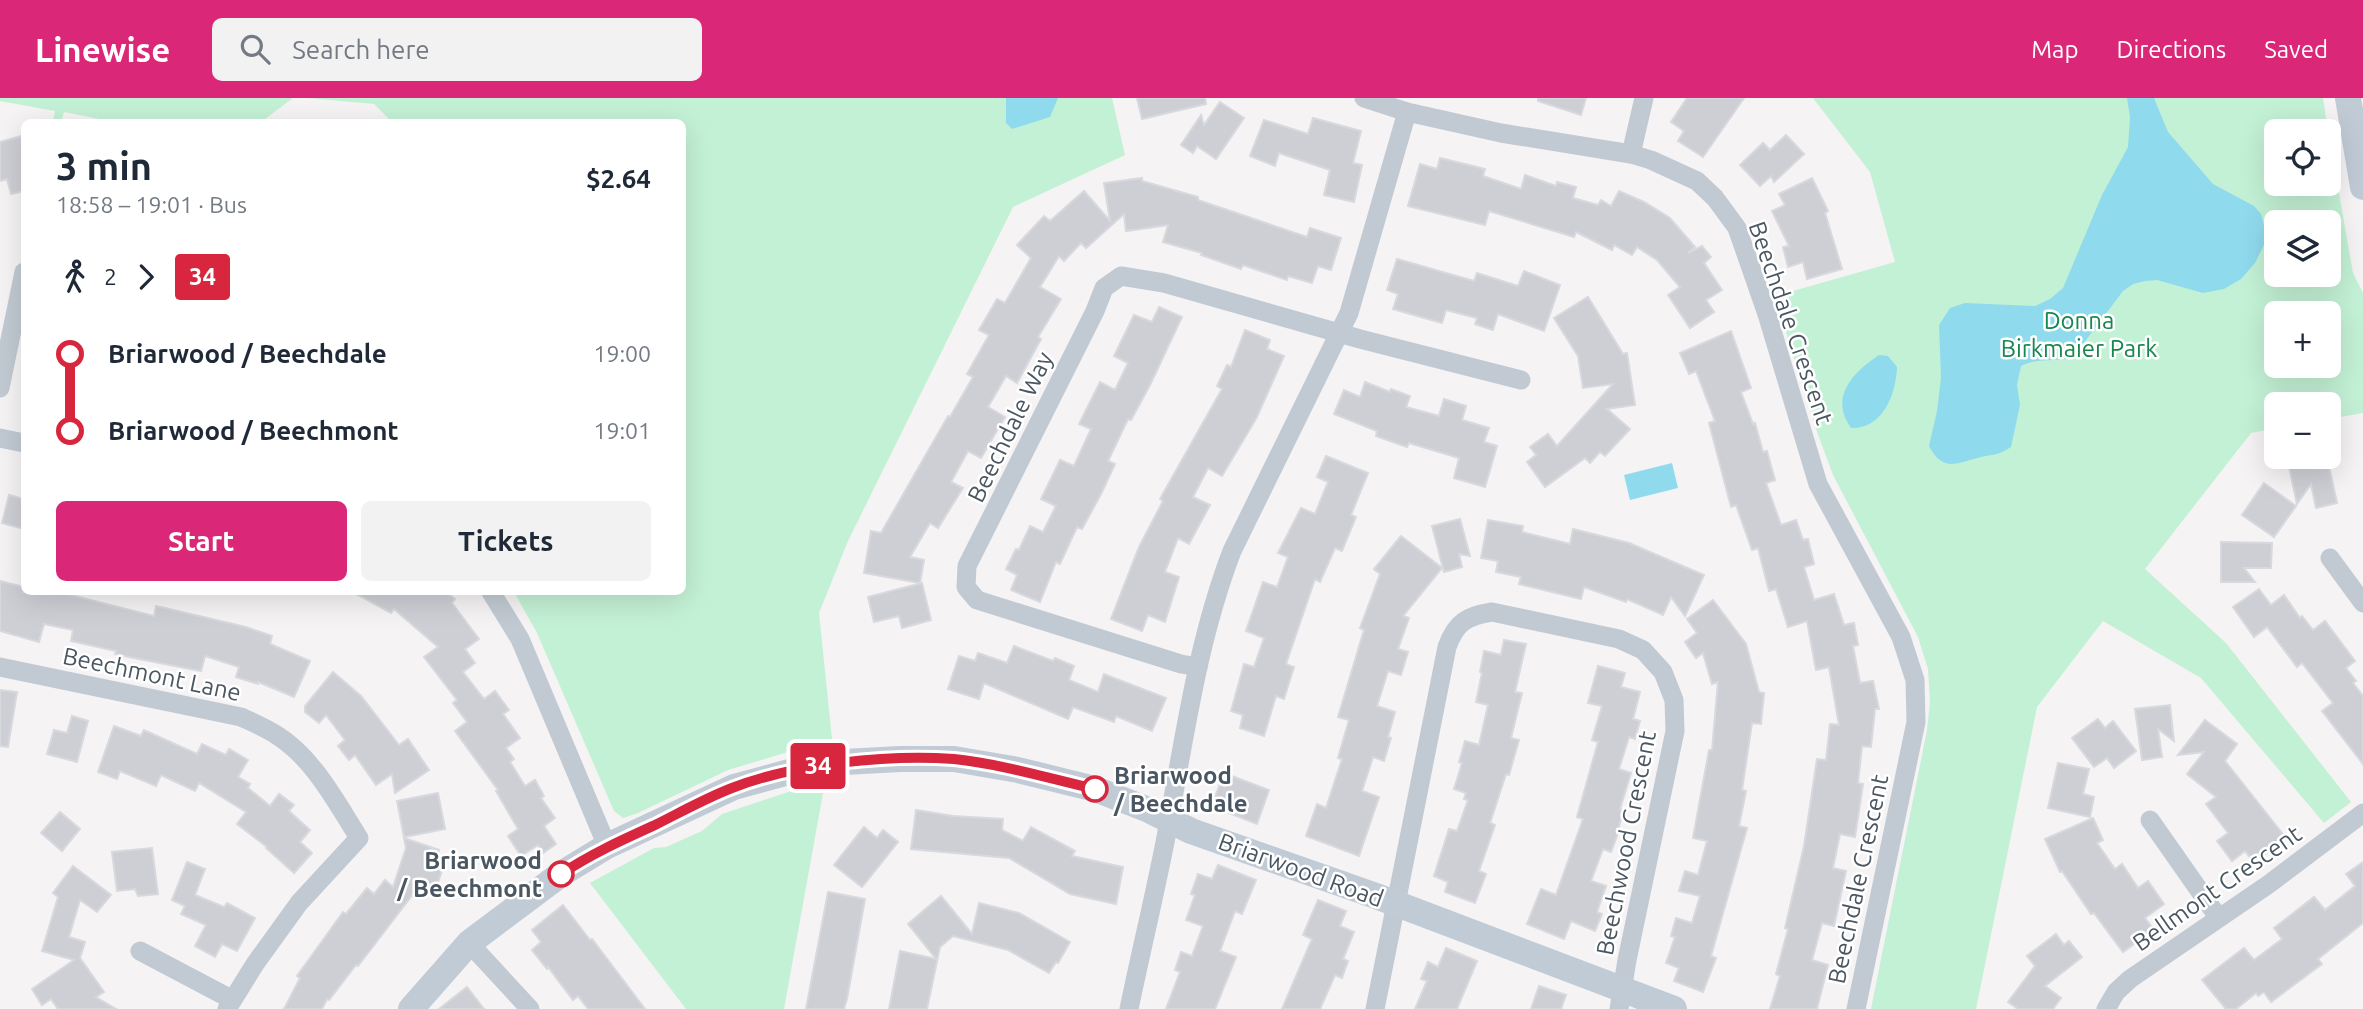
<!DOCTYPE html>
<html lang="en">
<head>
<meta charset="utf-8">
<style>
	:root { --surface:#fff; --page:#f2f2f3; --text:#1f2937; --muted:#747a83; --accent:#db2777 }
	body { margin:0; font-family:Ubuntu,sans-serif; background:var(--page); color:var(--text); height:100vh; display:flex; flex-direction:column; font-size:26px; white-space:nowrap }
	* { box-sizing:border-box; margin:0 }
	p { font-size:23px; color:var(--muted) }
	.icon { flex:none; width:38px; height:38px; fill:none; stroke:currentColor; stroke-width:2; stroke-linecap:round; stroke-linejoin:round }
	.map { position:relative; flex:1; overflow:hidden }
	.panel { position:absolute; left:21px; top:21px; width:665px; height:476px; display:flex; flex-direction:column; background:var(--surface); border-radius:10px; box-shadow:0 7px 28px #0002 }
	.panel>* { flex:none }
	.badge { padding:0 14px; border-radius:5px; font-size:24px; line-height:46px }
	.fabs { position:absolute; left:2264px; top:21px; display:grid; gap:14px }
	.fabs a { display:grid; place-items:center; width:77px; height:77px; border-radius:10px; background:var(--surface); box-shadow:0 7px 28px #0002; font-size:35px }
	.map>.badge { position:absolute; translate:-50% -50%; box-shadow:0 0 0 4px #fff }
	.legs { display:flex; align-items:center; gap:10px; height:77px; padding:0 35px; font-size:23px }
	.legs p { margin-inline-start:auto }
	.headline { display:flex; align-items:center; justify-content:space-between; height:119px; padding:0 35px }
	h1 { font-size:38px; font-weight:700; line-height:52px }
	.primary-button { display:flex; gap:14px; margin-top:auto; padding:14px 35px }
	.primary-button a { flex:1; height:80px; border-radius:10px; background:var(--accent); color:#fff; font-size:28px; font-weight:700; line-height:80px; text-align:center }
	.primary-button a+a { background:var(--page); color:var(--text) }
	ul { padding:0 35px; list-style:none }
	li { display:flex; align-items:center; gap:24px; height:77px; font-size:26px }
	li i { display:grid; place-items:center; width:10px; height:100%; margin:0 9px; background:currentColor }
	li i::after { content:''; width:18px; height:18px; margin:-9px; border:5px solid; border-radius:50%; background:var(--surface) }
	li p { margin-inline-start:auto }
	li:first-child i { background:linear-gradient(#0000 50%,currentColor 0) }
	li:last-child i { background:linear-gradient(currentColor 50%,#0000 0) }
	header { display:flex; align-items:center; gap:42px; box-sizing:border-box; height:98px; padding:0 35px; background:var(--accent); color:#fff }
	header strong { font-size:33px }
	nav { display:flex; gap:38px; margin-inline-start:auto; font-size:24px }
	.search { width:490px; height:63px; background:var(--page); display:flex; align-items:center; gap:18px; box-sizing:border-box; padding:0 24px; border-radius:10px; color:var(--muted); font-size:26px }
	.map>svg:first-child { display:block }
	.green { fill:#c3f1d5; fill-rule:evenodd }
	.water { fill:#90daee }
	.building { fill:#cdcfd5; stroke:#d7d9de; stroke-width:2 }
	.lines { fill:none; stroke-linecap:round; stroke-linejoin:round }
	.street { stroke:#c1cad2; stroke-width:19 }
	.secondary { stroke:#c1cbd6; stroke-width:26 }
	.line-1-casing { stroke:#fff; stroke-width:16 }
	.line-1 { stroke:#d7263d; stroke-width:10 }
	.stop-1-dot { fill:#fff; stroke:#d7263d; stroke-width:3.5 }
	.labels { text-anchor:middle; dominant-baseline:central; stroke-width:5; stroke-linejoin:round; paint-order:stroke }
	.park-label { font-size:24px; fill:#17864f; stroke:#fff }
	.street-label { font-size:24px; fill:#4a5661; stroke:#fff }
	.stop-label { font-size:24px; font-weight:bold; fill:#4a5661; stroke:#fff; text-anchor:start }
</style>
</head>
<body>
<header>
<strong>Linewise</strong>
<div class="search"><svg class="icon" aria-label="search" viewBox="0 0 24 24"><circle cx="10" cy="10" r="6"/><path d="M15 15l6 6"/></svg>Search here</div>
<nav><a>Map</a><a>Directions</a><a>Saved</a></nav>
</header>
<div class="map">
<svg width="2363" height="911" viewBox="0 0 2363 911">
	<rect width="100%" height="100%" fill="#f5f3f3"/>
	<g class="green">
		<polygon points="0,0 293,0 261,24 115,24 64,14 61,24 53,24 55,13 0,3"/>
		<polygon points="307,0 1112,0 1125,57 1013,109 848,443 819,515 832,641 728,672 638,715 623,720 614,713 537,535 514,494 682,494 682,24 392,24 374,6"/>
		<path d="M1813,0H2323L2328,33H2277V86H2329V38L2353,175L2363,195V315L2329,321V306H2277V330L2251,335L2145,471L2226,545L2351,704L2324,725L2201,580L2103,523L2037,609L1976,911H1871L1927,632L1930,604L1928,571L1918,539L1833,377L1816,331L1775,198L1895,164L1870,74ZM2277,124H2329V177H2277ZM2277,215H2329V268H2277Z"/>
		<polygon points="825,684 784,911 686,911 590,785 654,750 666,749 702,733 722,716 809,687"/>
	</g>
	<g class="water">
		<polygon points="1006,0 1058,0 1050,19 1012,31 1006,25"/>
		<path d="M2127,0H2154L2168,34L2213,86L2254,108L2261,116L2266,135L2265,145L2255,165L2241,181L2224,191L2203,195L2157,182L2145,183L2133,186L2123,193L2074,258C2057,266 2040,258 2021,268L2017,287L2020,307L2011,349C1999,357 1995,356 1981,359C1957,365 1943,375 1929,348L1937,313L1941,280L1939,227L1950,210L1965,205L2035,208L2050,201L2063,190L2102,97L2128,49L2130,19Z"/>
		<path d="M1879,257L1888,258L1897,269C1896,296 1883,331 1851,330C1829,299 1852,275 1879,257Z"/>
		<polygon points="1672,365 1678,390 1630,402 1624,377"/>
	</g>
	<g class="building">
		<polygon points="1137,0 1205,0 1206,6 1142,21"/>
		<polygon points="1538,0 1586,0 1581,17 1538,3"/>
		<polygon points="1687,0 1744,0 1703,59 1678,43 1684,33 1671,24"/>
		<polygon points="1220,4 1244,20 1216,61 1197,48 1193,55 1181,47 1201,17 1204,27"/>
		<polygon points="1313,20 1361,33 1353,65 1362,67 1354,104 1324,97 1330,72 1279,55 1275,68 1250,58 1264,22 1308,36"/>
		<polygon points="1786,37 1804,56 1774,84 1771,78 1760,88 1740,67 1763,45 1770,52"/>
		<polygon points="21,38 24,49 24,93 11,96 7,81 0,83 0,44"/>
		<polygon points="1440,60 1485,71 1483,78 1521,91 1525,77 1556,88 1557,84 1576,89 1573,100 1598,107 1601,102 1611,108 1619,93 1644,104 1670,120 1695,149 1688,155 1702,148 1711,159 1704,165 1722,192 1706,202 1714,214 1690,230 1668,197 1680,189 1657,162 1637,149 1632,157 1614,147 1612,152 1576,134 1574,139 1489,113 1485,127 1408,108 1420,66 1437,71"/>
		<polygon points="1142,80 1142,83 1198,99 1198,102 1307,139 1310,130 1341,140 1331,172 1318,168 1312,185 1288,178 1287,182 1243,167 1241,171 1201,157 1202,155 1163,144 1168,127 1126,133 1124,116 1086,150 1081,145 1064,163 1059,158 1040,189 1061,201 1038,239 1041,241 1017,285 1006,278 988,309 1005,319 981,360 968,353 951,384 963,390 938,430 930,425 910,459 924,462 920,485 864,475 871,433 881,435 948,318 950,319 973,279 967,276 989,237 979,232 997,201 1005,205 1031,160 1017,147 1044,118 1050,123 1084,93 1110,123 1104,85"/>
		<polygon points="1812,80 1828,113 1825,115 1842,171 1807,181 1803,164 1788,169 1783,149 1789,148 1772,113 1785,107 1779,96"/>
		<polygon points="1397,161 1474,183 1477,175 1518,188 1524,173 1560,187 1544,233 1498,216 1493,232 1475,226 1477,220 1446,212 1442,225 1393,211 1398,196 1387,192"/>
		<polygon points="1588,199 1623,256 1627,255 1635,307 1607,311 1630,331 1605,358 1600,354 1590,365 1585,360 1545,389 1527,364 1536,357 1530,349 1548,336 1557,348 1613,286 1583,290 1578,258 1554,220"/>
		<polygon points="1159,209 1182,219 1150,287 1131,322 1128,321 1108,363 1115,366 1101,396 1082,431 1077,429 1060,466 1056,464 1040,504 1011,492 1017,477 1006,471 1016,451 1019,452 1030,428 1043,434 1056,408 1041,401 1060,362 1074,368 1091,331 1079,326 1100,284 1115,292 1128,265 1114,258 1134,217 1152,224"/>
		<polygon points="1245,232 1270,242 1267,251 1284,258 1257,319 1222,378 1208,370 1193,399 1210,407 1189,446 1178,440 1165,474 1179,479 1165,524 1148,517 1142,533 1111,521 1139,449 1163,403 1160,401 1222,291 1217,288 1227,267 1231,269"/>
		<polygon points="1731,233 1751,290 1741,294 1753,326 1755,325 1763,354 1767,353 1775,382 1766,385 1781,427 1796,422 1803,442 1808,441 1814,466 1804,469 1814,502 1834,496 1844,527 1854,525 1858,547 1853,548 1860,585 1873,583 1879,611 1875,611 1871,649 1862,648 1858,685 1863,686 1855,739 1840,736 1833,770 1846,773 1834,828 1822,825 1812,862 1828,867 1817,911 1770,911 1780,878 1776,876 1788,831 1785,830 1804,748 1817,661 1826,662 1830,626 1839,627 1829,569 1816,572 1807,523 1788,529 1776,491 1769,493 1758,450 1752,452 1736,407 1731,409 1709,325 1715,323 1696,273 1689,276 1680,255"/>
		<polygon points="1365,284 1390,294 1391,291 1410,298 1406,309 1439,318 1444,301 1466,308 1462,322 1489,330 1484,344 1497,348 1485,389 1454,380 1459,360 1409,345 1407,349 1376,338 1377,333 1334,316 1344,292 1360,299"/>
		<polygon points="1326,358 1368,375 1351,417 1356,419 1342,453 1335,450 1320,484 1315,481 1286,566 1294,569 1284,601 1276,598 1264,638 1240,630 1243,617 1231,613 1244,566 1254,569 1264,540 1246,533 1263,484 1277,489 1288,459 1278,455 1301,410 1315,416 1328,384 1317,379"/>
		<polygon points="2287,359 2327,359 2337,405 2316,410 2311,386 2297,406"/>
		<polygon points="2264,385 2296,408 2274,439 2242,417"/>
		<polygon points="9,397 24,401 24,431 2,425"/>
		<polygon points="1460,421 1470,458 1459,456 1462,469 1444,474 1432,428"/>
		<polygon points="1488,422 1523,428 1522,434 1570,446 1573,431 1629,445 1704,477 1685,518 1671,499 1663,517 1627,501 1626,504 1584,489 1581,501 1519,486 1521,479 1496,474 1498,463 1481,460"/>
		<polygon points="1401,438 1442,470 1403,518 1409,520 1398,551 1408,554 1401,577 1388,573 1377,608 1395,614 1388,639 1391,640 1384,663 1373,659 1362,693 1379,699 1359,758 1306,738 1317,706 1326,710 1342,661 1338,660 1349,622 1338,619 1364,532 1360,530 1380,476 1374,471"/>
		<polygon points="2221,444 2272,445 2271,470 2244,470 2255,484 2221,484"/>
		<polygon points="0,483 24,489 23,494 59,494 154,518 156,508 246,529 272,538 270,546 310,563 294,599 258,584 258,586 236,579 239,569 205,558 201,573 134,560 115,556 116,553 71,543 73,532 44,526 39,544 0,533"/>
		<polygon points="922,485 931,522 902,530 899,518 874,524 868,499"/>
		<polygon points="2259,491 2271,507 2284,497 2300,520 2302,518 2313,532 2325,523 2355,563 2346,570 2356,583 2353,585 2363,598 2363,666 2322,613 2333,605 2302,565 2297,569 2267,529 2254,539 2233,509"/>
		<polygon points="353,494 446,494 455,501 452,505 479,541 465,551 475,565 463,574 484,601 495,593 509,612 503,616 520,640 506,650 514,661 510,664 525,688 535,682 544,698 541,700 555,720 544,728 556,746 543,755 538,747 521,758 508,738 518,731 496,693 498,692 455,633 467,624 453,605 457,602 424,559 438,549 394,511 391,515"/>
		<polygon points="1713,502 1746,546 1759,594 1764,595 1761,626 1752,625 1742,692 1746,693 1739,728 1747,730 1711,858 1716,860 1703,894 1674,883 1679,870 1666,865 1675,839 1671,838 1676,820 1692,825 1700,798 1679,793 1685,773 1698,777 1707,743 1693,740 1709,652 1712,652 1718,584 1712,586 1703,555 1696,560 1685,544 1697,535 1687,521"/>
		<polygon points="1504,542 1526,546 1515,594 1522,595 1511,640 1519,642 1509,677 1506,676 1490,725 1495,727 1479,773 1486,776 1475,805 1445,794 1448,784 1434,778 1449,731 1457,733 1468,702 1464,701 1466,695 1454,691 1462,665 1459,664 1465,643 1479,647 1488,607 1476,604 1482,575 1480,574 1484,553 1501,557"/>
		<polygon points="1014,548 1053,563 1055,560 1074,568 1069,582 1098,594 1104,576 1166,600 1152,633 1116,618 1114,624 1073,609 1068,621 984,585 979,601 948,591 959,558 975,563 978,555 1007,565"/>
		<polygon points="1598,568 1625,575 1621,589 1640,594 1633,621 1640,623 1635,641 1629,639 1619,671 1631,675 1620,711 1623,712 1617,738 1611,754 1603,751 1591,783 1606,788 1597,814 1602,816 1595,833 1571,823 1564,841 1527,826 1541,791 1556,797 1583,721 1577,719 1598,644 1592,642 1602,608 1588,605"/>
		<polygon points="333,574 361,598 399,647 408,641 429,672 395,695 392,676 376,687 355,657 349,662 338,648 345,642 326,617 319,625 305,614 305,608"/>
		<polygon points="0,592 17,594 8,649 0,648"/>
		<polygon points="2170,607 2174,643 2158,631 2162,659 2142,662 2135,611"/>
		<polygon points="72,618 88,623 77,664 47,656 54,632 67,635"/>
		<polygon points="2098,621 2105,630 2113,623 2136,653 2114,670 2107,660 2094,669 2072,640"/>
		<polygon points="2205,622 2237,646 2225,663 2286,740 2254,764 2245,753 2232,763 2217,743 2228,735 2206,706 2216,699 2187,676 2204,654 2178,657"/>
		<polygon points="114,628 141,638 144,632 197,656 202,646 226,657 229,651 248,662 238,679 250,686 248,690 270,708 279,696 294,707 289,713 310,732 300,744 312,755 294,775 266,750 267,749 237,726 246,714 199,685 195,693 161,677 156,688 120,673 117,681 98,674"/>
		<polygon points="2058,665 2089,671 2083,696 2094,699 2090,719 2048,710"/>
		<polygon points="1224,675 1269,692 1257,726 1226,714 1230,704 1215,699"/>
		<polygon points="438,695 445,731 404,739 397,703"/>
		<polygon points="916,712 953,718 1003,721 1002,732 1023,743 1031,729 1075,753 1072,758 1123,769 1116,806 1070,796 1009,760 911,751"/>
		<polygon points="60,714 80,731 62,753 41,735"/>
		<polygon points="2093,720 2103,742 2097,745 2115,771 2122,766 2138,790 2148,783 2164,806 2145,820 2154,832 2123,854 2094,815 2091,816 2062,773 2060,774 2045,741"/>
		<polygon points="864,729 877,740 883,732 898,744 862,789 834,767"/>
		<polygon points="404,740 439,752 437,760 445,763 434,797 417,791 358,868 356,867 329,902 327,901 322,911 284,911 300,880 297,878 343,814 346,816 367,790 374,796 385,782 393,789 406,750"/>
		<polygon points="152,750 158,796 138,798 135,791 117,793 112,754"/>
		<polygon points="187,764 205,771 195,797 224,809 227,805 255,820 237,853 222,846 215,859 195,848 206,827 181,816 185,808 172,802"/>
		<polygon points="2363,764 2363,825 2318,861 2322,866 2271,904 2264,894 2258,898 2256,895 2236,911 2226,911 2202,882 2244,850 2254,862 2282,841 2274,830 2314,799 2325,812 2355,788 2346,776"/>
		<polygon points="1218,767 1256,782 1242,816 1235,813 1220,853 1236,859 1215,911 1166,911 1180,874 1175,872 1181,854 1192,858 1203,828 1186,822 1195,797 1191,796 1198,776 1212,781"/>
		<polygon points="73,768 111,797 97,814 80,802 69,839 85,844 80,860 104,894 96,899 116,911 58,911 51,901 42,907 32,891 74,862 42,853 58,799 53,795"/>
		<polygon points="828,794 865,801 847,901 844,911 806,911"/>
		<polygon points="941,798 972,836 979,805 1019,815 1070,844 1058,865 1056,864 1049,875 1008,852 953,838 940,849 927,911 889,911 900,853 936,861 908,826"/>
		<polygon points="1318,802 1346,813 1340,828 1354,834 1343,861 1348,863 1342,880 1335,877 1320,911 1282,911 1312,841 1303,837"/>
		<polygon points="563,807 590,842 592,841 645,911 588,911 578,898 573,902 548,869 547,871 532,852 541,844 532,832"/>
		<polygon points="2056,836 2064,847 2069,843 2082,859 2045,888 2061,900 2053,911 2018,911 2008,904 2035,868 2027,858"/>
		<polygon points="1446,850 1477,863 1457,911 1415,911 1427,883 1421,881 1428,864 1438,869"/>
		<polygon points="1539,888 1566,897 1561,911 1531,911"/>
		<polygon points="467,889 484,911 439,911"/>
	</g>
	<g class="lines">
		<g class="street">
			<polyline points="1364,0 1407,14"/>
			<polyline points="1631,56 1644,0"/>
			<polyline points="0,290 24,174"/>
			<polyline points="0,340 24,345"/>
			<polyline points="2330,460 2363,505"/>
			<polyline points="491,494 520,541 607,748"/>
			<path d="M0,569L241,619C252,624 264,629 275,636C313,659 336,704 359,740L299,805L255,866L227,911"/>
			<polyline points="1198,569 1181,566 977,502 966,489 967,468 1095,213 1104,190 1121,178 1164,185 1360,241 1521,282"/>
			<polyline points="2150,722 2218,819"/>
			<polyline points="469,845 530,911"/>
			<polyline points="140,853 231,901"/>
			<path d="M1129,911C1141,853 1155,796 1166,739C1184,643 1197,544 1232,453L1349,215L1407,14L1501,35L1631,56L1651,62L1697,83L1715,100L1737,130L1767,216L1818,386L1901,539L1915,582L1916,624L1856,911"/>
			<path d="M1375,911L1447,549C1456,524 1467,518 1492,514L1619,541L1643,552L1663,574L1674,602L1675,633L1627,862L1619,911"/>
			<polyline points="2106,911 2116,894 2130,881 2269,786 2363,715"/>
		</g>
		<g class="secondary">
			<polyline points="2348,0 2363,89"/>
			<polyline points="411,911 469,845 561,776 607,748 734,689 804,670 844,664 900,661 954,661 1018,672 1095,691 1149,712 1191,733 1376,798 1674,911"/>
		</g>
	</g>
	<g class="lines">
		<g class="line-1-casing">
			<path id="line-1" d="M561,776C591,756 622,742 655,727C681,714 706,700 732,690C793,666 889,656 954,661C1001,666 1048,680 1095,691"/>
		</g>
		<use href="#line-1" class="line-1"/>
	</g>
	<g class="stop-1-dot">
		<circle cx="1095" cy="691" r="12"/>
		<circle cx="561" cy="776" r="12"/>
	</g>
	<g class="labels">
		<g class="park-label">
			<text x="2079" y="222">Donna<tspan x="2079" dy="28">Birkmaier Park</tspan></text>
		</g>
		<g class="street-label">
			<text transform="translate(1791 225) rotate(71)">Beechdale Crescent</text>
			<text transform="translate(1010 329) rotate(-64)">Beechdale Way</text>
			<text transform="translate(152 576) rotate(12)">Beechmont Lane</text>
			<text transform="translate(1626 745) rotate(-79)">Beechwood Crescent</text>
			<text transform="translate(1301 772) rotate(20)">Briarwood Road</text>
			<text transform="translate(1858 781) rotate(-78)">Beechdale Crescent</text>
			<text transform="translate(2217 790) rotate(-35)">Bellmont Crescent</text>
		</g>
		<g class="stop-label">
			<text x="1114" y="677">Briarwood<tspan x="1114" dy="28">/ Beechdale</tspan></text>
			<text x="542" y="762" text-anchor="end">Briarwood<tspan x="542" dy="28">/ Beechmont</tspan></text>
		</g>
	</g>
</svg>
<div class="fabs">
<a><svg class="icon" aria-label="locate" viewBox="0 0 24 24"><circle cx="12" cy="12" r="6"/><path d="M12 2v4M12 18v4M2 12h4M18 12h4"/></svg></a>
<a><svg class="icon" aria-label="layers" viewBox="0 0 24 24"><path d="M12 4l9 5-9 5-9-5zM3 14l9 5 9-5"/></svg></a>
<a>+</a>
<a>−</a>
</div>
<b class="badge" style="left:818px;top:668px;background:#d7263d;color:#fff">34</b>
<section class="panel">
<div class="headline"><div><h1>3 min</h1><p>18:58 – 19:01 · Bus</p></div><b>$2.64</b></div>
<div class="legs"><svg class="icon" aria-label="walk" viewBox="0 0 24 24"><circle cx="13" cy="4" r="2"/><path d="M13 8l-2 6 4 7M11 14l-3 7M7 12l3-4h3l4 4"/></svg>2<svg class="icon" aria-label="forward" viewBox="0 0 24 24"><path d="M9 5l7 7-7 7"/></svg><b class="badge" style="background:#d7263d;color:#fff">34</b></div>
<ul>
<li><i style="color:#d7263d"></i><b>Briarwood / Beechdale</b><p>19:00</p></li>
<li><i style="color:#d7263d"></i><b>Briarwood / Beechmont</b><p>19:01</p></li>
</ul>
<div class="primary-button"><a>Start</a><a>Tickets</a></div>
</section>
</div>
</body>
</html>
